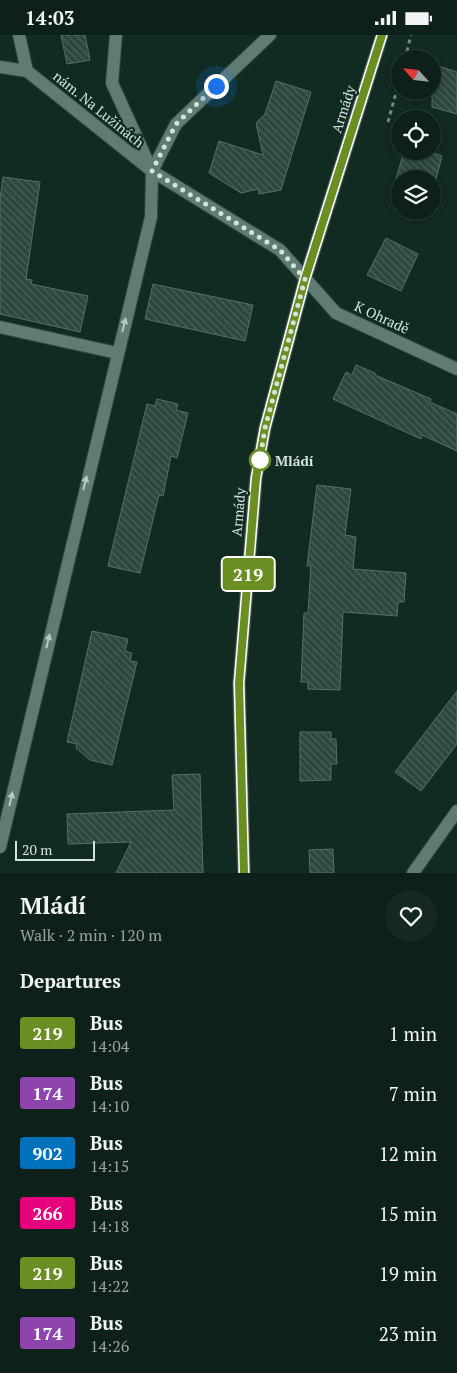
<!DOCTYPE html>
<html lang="en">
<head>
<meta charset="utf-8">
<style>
	:root { --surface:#0d201a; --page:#162823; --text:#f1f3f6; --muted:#9aa3a2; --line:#2d3e39 }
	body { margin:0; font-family:"PT Serif",serif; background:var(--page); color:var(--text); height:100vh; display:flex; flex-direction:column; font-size:19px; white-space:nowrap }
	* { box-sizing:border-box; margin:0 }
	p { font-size:16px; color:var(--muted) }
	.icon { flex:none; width:28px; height:28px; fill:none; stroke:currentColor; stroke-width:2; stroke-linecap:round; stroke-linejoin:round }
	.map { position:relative; height:838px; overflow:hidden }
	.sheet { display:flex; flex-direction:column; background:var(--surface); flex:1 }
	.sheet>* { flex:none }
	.badge { padding:0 10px; border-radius:4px; font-size:18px; line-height:32px }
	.needle { width:32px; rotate:297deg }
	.fabs { position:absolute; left:391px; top:15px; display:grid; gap:10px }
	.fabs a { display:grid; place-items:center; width:50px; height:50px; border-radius:50%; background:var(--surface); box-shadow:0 2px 8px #0003,0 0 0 1px var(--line); font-size:25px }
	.scale { position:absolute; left:15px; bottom:12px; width:80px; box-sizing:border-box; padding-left:5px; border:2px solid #d4e3dd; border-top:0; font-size:14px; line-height:18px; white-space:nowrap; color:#d4e3dd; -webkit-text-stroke:4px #112b23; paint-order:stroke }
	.you { position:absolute; width:25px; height:25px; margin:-12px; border:4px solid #fff; border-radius:50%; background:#1a73e8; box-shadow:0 0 0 8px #1a73e833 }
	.map>.badge { position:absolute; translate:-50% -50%; box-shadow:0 0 0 2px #fff }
	h2 { padding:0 20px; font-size:19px; line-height:45px }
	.round { display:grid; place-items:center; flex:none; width:52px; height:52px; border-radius:26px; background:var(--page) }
	.head { display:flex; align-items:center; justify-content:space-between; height:85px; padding:0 20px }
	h1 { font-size:24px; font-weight:800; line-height:38px }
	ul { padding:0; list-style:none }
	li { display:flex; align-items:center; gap:15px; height:60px; padding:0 20px }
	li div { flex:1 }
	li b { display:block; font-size:19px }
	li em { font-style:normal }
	li .badge { min-width:55px; font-weight:700; text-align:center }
	.status { display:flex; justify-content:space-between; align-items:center; height:35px; padding:0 25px; background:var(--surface); direction:ltr }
	.status svg { height:14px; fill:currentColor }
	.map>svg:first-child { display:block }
	.building { fill:url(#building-back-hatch); stroke:#547066 }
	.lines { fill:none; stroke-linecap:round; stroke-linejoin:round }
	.lane-casing { stroke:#33463f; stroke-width:14 }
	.street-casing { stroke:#33463f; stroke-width:14 }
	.secondary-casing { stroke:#33463f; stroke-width:14 }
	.path { stroke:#738881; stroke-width:3; stroke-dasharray:4 4; stroke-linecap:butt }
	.lane { stroke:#607c72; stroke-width:12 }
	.street { stroke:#607c72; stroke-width:12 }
	.secondary { stroke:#607c72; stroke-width:12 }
	.oneway { fill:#b7c9c2 }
	.line-casing { stroke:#fff; stroke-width:11 }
	.line { stroke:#6b8e23; stroke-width:8 }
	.walk { stroke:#d4e3dd; stroke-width:5; stroke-dasharray:0 9 }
	.stop-dot { fill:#fff; stroke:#6b8e23; stroke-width:2.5 }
	.labels { text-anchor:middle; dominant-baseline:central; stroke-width:4.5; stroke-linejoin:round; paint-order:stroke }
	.street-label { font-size:14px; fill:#d4e3dd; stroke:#112b23 }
	.stop-label { font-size:14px; font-weight:bold; fill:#d4e3dd; stroke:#112b23; text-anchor:start }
</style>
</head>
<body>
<div class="status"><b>14:03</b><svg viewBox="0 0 49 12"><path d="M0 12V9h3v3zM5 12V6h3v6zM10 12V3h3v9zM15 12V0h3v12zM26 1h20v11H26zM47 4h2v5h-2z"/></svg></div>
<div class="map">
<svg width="457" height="838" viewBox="0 0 457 838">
	<defs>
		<pattern id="building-back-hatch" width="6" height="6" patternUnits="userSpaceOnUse" patternTransform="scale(1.25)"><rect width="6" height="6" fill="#2d473e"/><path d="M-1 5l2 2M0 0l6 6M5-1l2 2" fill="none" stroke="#4b6159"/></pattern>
	</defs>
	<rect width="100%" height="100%" fill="#112b23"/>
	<g class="building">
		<polygon points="61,0 85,0 90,25 67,29"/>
		<polygon points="432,29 457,37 457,79 432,72"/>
		<polygon points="276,46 311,57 281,155 259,159 258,154 241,158 209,138 219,106 263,120 256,88 265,79"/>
		<polygon points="404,116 427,116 442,121 436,144 396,144"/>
		<polygon points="3,142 40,147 26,244 32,245 31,249 88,261 80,297 0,279 0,164"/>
		<polygon points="386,203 418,219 401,256 367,240"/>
		<polygon points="153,249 253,270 245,306 145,284"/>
		<polygon points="356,330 375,338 375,340 431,364 430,367 457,379 457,416 422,400 421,404 333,364 346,337 352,340"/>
		<polygon points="157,364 178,369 176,375 188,378 177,423 171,421 163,461 159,460 140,538 108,531 147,369 155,371"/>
		<polygon points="317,450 351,454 345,500 356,502 353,534 406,538 404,567 398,567 397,581 343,577 340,655 308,654 308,647 301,647 304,578 308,578 311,531 307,531"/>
		<polygon points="92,596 128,604 125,616 132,618 130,626 137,627 112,730 90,725 76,713 77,709 67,707"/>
		<polygon points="457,656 457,709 421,756 395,737"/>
		<polygon points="300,697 331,697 331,704 336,704 337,729 331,729 331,745 300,746"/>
		<polygon points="200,739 203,838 116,838 131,807 68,809 67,779 174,775 172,740"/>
		<polygon points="333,814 334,838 310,838 309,815"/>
	</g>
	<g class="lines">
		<g class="lane-casing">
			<polyline id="lane" points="0,292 117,318"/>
		</g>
		<g class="street-casing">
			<g id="street">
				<polyline points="19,0 27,36"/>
				<polyline points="116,0 112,48 151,134"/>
				<polyline points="0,32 27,36"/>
				<polyline points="27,36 152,136 280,215 336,278 457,334"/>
				<polyline points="0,812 151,182 152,136 176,89 270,0"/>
				<polyline points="413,838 457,776"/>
			</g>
		</g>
		<g class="secondary-casing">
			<polyline id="secondary" points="244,838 239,648 256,443 265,393 305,244 382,0"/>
		</g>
		<g class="path">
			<polyline points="405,24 411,0"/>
			<polyline points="388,87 400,43"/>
		</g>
		<use href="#lane" class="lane"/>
		<use href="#street" class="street"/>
		<use href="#secondary" class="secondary"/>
	</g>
	<defs><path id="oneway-solid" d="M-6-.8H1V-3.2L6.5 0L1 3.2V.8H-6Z" transform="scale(1.25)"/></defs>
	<g class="oneway">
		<use href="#oneway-solid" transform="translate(124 290) rotate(-76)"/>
		<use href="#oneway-solid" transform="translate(85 448) rotate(-76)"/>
		<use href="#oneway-solid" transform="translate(48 606) rotate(-77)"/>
		<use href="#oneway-solid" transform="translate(11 764) rotate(-77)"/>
	</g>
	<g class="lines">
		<g class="line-casing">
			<polyline id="line" points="244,838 239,648 256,443 265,393 305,244 382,0"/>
		</g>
		<use href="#line" class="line"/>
		<polyline class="walk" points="216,51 176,89 152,136 280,215 305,244 265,393 260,425"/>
	</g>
	<circle class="stop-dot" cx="260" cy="425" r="10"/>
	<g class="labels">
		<g class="street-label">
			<text transform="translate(99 74) rotate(39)">nám. Na Lužinách</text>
			<text transform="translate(343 74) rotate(-72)">Armády</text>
			<text transform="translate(382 282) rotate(25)">K Ohradě</text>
			<text transform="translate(238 477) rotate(-85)">Armády</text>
		</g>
		<g class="stop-label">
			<text x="275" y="425">Mládí</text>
		</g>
	</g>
</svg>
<div class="fabs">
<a><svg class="needle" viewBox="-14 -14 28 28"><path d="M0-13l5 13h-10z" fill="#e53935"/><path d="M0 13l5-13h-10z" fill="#9aa3a2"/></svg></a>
<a><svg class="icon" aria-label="locate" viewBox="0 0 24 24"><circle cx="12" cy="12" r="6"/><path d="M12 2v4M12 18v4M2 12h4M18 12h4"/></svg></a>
<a><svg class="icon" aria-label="layers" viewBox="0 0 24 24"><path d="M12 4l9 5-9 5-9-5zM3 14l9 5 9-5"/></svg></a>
</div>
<div class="scale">20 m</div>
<div class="you" style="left:216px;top:51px"></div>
<b class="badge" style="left:248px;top:539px;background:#6b8e23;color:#fff">219</b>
</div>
<section class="sheet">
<div class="head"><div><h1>Mládí</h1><p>Walk · 2 min · 120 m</p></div><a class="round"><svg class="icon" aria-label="heart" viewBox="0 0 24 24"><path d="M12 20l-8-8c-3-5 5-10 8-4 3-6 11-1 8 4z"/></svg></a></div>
<h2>Departures</h2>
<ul>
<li><span class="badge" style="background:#6b8e23;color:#fff">219</span><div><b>Bus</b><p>14:04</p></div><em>1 min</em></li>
<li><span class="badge" style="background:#8e44ad;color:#fff">174</span><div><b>Bus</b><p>14:10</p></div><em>7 min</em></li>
<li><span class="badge" style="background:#0072bc;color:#fff">902</span><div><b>Bus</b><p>14:15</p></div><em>12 min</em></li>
<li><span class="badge" style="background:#e6007e;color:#fff">266</span><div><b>Bus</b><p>14:18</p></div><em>15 min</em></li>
<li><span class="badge" style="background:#6b8e23;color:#fff">219</span><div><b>Bus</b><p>14:22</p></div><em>19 min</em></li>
<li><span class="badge" style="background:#8e44ad;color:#fff">174</span><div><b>Bus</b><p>14:26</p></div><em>23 min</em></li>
</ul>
</section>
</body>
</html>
